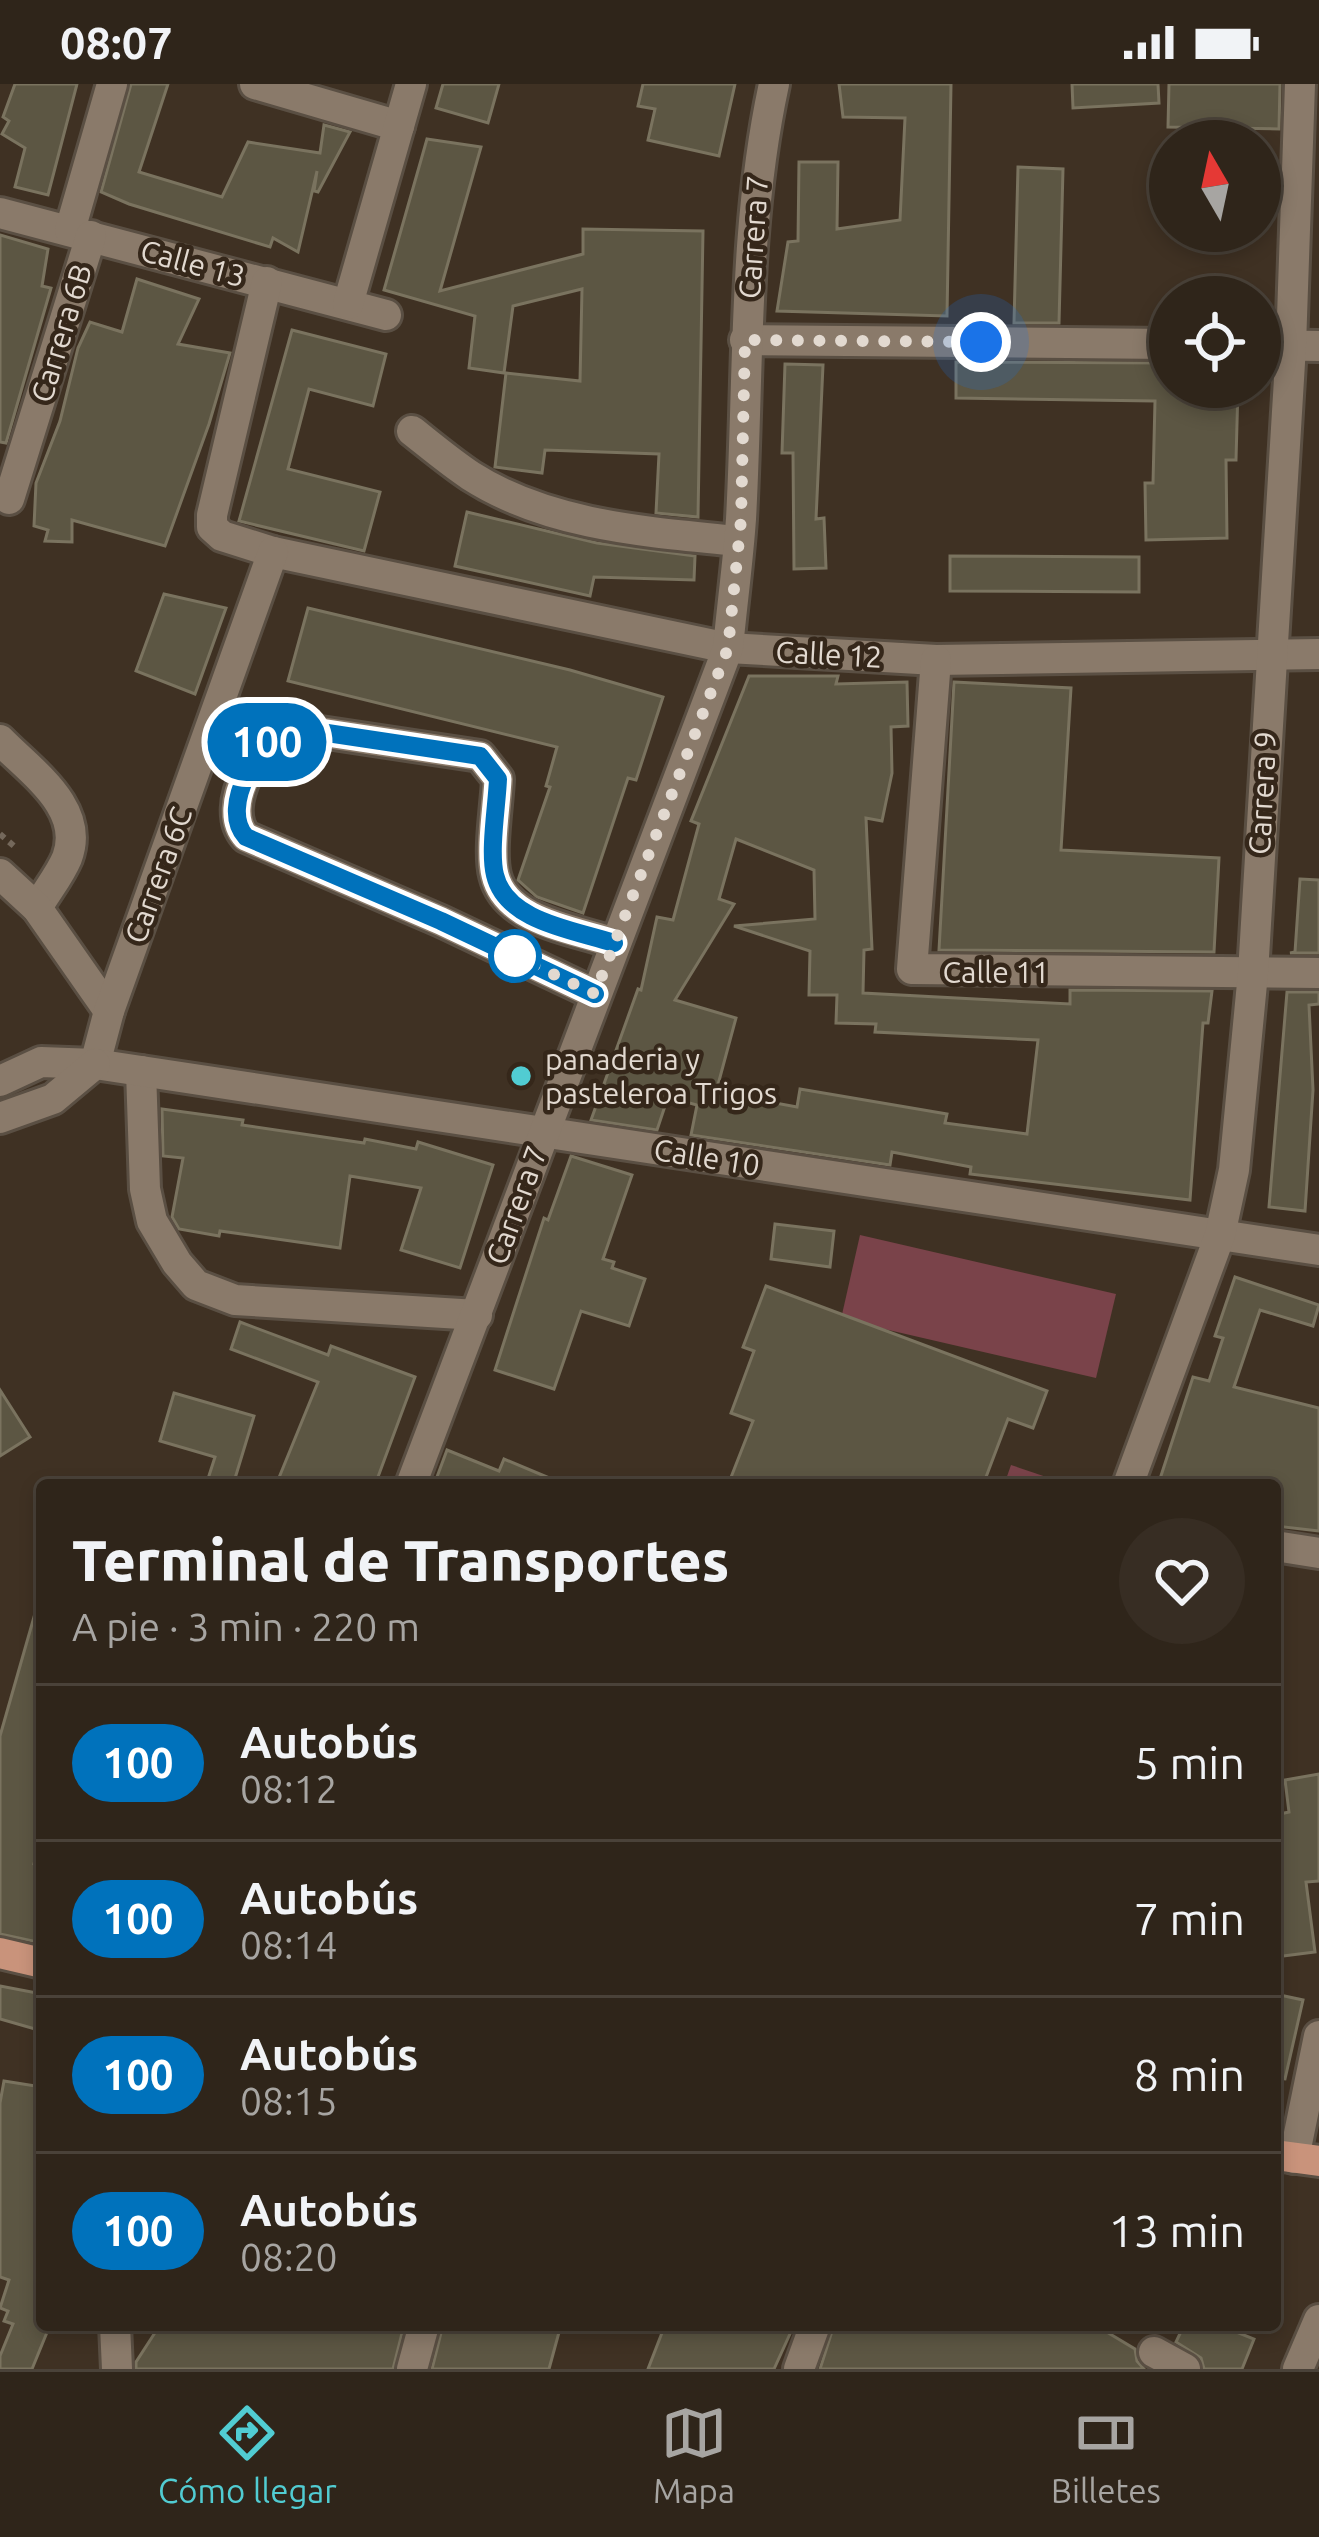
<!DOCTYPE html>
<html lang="es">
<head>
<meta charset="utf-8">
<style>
	:root { --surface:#2f251a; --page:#372d23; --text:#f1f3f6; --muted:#a7a5a2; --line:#4a4239; --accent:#51ccd2 }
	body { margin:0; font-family:Ubuntu,sans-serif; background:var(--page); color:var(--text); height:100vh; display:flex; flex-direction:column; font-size:45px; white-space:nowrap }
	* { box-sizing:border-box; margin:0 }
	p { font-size:39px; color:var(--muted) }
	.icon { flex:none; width:66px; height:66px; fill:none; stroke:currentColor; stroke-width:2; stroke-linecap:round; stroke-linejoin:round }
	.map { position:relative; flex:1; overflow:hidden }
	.panel { position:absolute; left:36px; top:1395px; width:1245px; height:852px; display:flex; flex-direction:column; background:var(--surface); border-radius:12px; box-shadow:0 6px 18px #0003,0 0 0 3px var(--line) }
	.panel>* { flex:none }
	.badge { padding:0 24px; border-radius:39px; font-size:42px; line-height:78px }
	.needle { width:78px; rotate:351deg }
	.buttons { position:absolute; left:1149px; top:36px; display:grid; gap:24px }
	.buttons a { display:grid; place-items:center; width:132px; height:132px; border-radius:50%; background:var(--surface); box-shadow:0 6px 18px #0003,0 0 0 3px var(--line); font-size:60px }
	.you { position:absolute; width:60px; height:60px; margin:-30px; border:9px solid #fff; border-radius:50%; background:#1a73e8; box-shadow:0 0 0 18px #1a73e833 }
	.map>.badge { position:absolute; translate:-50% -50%; box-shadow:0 0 0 6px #fff }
	.round { display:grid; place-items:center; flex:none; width:126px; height:126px; border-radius:63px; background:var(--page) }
	.head { display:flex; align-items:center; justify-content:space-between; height:204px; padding:0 36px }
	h1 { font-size:57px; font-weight:800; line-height:90px }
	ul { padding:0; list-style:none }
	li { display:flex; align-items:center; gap:36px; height:156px; padding:0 36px; border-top:3px solid var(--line) }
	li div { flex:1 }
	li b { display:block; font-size:45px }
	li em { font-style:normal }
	li .badge { min-width:132px; font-weight:700; text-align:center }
	.status { display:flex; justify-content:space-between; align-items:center; height:84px; padding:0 60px; background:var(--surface); direction:ltr }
	.status svg { height:33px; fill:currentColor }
	.tabs { display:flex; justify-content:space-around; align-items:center; height:168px; border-top:3px solid var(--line); background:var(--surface); font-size:33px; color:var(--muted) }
	.tabs a { display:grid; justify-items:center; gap:6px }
	.tabs .active { color:var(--accent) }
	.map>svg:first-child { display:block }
	.green { fill:#7a434a }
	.building { fill:#5c5643; stroke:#7a735f; stroke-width:3; fill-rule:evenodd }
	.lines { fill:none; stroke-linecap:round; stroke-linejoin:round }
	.minor-casing { stroke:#5a4f43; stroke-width:36 }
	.major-casing { stroke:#5a4f43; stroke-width:36 }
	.path { stroke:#74685b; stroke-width:6; stroke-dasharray:6 6; stroke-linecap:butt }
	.minor { stroke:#8a7a6a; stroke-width:30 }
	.major { stroke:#c9937b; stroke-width:30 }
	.line-casing { stroke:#fff; stroke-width:27 }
	.line { stroke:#0072bc; stroke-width:18 }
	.walk { stroke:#e2d9d0; stroke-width:12; stroke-dasharray:0 21.6 }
	.stop-dot { fill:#fff; stroke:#0072bc; stroke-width:6 }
	.poi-dot { fill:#51ccd2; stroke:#35271a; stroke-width:4.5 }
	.labels { text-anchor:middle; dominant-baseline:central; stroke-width:9; stroke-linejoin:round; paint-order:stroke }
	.street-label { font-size:30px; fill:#e2d9d0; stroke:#35271a }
	.poi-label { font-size:30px; fill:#e2d9d0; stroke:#35271a; text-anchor:start }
</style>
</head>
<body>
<div class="status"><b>08:07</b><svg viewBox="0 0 49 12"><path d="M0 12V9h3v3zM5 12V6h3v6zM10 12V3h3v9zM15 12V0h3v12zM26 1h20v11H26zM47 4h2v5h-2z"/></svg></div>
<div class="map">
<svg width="1319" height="2285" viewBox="0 0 1319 2285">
	<rect width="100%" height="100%" fill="#3f3123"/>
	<g class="green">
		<polygon points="860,1151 1116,1210 1096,1294 841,1235"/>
		<polygon points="1011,1381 1070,1401 1004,1401"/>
	</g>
	<g class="building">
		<polygon points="15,0 77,0 48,111 15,103 25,64 2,50 9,37 3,33"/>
		<polygon points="131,0 168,0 139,88 222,113 248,58 320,69 324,41 350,48 318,108 314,107 317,87 298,168 273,154 270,163 129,120 101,108"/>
		<polygon points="443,0 499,0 488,39 436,24"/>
		<polygon points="643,0 735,0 719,72 648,56 655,25 638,22"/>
		<polygon points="839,0 951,0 947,232 777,227 788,158 798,157 799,78 838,78 837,145 900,136 905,34 843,33"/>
		<polygon points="1072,0 1158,0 1159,19 1073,24"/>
		<polygon points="1169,0 1280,0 1279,45 1168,43"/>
		<polygon points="427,55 481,63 440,207 583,170 583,145 703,147 698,433 656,429 659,370 545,366 542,389 495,383 506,289 580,297 582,205 513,222 504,289 469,284 475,232 384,206"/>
		<polygon points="1018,83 1063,85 1059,239 1014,239"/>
		<polygon points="0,151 48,165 42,202 51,204 6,359 0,358"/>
		<polygon points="137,195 199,215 178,260 230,269 209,340 165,462 72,436 72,458 45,457 48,446 34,442 36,399 60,337 78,264 90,238 122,248"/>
		<polygon points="292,246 386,270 373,322 309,305 288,385 380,408 364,467 239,437"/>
		<polygon points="956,278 1170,279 1170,303 1238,303 1236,376 1226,376 1227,454 1146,456 1145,399 1153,399 1155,317 956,314"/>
		<polygon points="785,280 823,281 816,435 824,434 826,484 794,485 793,369 782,369"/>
		<polygon points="467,428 597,459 695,472 694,496 594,493 590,512 455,482"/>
		<polygon points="950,472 1139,473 1139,508 950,507"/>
		<polygon points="164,510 226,524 195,610 136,587"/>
		<polygon points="308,524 570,586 663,613 636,696 628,694 583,829 537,813 518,796 550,703 546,702 557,663 288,597"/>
		<path d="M749,592H838L836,600L907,598L908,642L891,643L892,689L882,737L866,734L872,865L864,866L863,909L1070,920V906L1212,907L1208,939H1203L1190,1116L970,1090L971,1083L892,1068L890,1081L691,1051L697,1021L668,1013L657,1046L591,1036L638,905L641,906L657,833L673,836L699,740L691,737ZM736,755L814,786L815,835L734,842L810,867L809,911H837L836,939L876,940L875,948L1038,956L1027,1050L945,1039L947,1030L800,1005L797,1023L716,1008L736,934L675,916L734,820L719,815Z"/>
		<polygon points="954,598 1071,604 1061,766 1219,774 1214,868 939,866"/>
		<polygon points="1300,795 1319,796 1319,869 1290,869 1295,868"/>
		<polygon points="1287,908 1319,908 1319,920 1309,921 1313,1006 1305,1127 1269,1123"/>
		<polygon points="162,1025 243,1036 242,1041 364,1059 365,1055 416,1065 418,1058 493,1081 460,1184 401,1166 421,1104 350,1092 340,1164 220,1147 219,1152 179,1145 172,1133 183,1074 163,1072"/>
		<polygon points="571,1072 632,1091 603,1175 614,1178 612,1184 645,1195 629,1242 581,1227 554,1305 495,1286 544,1134 548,1136"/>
		<polygon points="775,1140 834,1147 830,1183 771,1175"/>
		<polygon points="1235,1193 1319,1221 1313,1242 1260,1226 1234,1303 1319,1324 1319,1447 1275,1442 1275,1401 1158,1401 1193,1293 1209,1297 1223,1254 1215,1252"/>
		<polygon points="766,1202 1047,1307 1033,1344 1008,1335 983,1401 728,1401 753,1337 731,1329 754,1267 743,1263"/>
		<polygon points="240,1238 328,1271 331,1262 415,1293 375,1401 276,1401 318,1298 231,1265"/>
		<polygon points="0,1306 30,1353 0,1372"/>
		<polygon points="174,1309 254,1332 233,1401 206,1401 215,1373 160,1357"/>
		<polygon points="447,1366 499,1387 504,1375 566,1401 434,1401"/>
		<polygon points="34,1533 42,1534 42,1744 34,1780 42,1782 42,1859 0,1850 0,1652"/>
		<polygon points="1319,1690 1319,1797 1306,1798 1315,1868 1275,1873 1275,1765 1279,1765 1275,1731 1289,1728 1285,1696"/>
		<polygon points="0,1902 42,1910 42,1947 0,1935"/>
		<polygon points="1275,1910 1303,1916 1285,1995 1275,1994"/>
		<polygon points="4,1997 42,2003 42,2241 50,2241 32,2285 0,2285 0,2272 13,2240 4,2237 8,2227 0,2224 9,2196 0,2193 0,2019"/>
		<polygon points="160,2241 404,2241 393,2285 136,2285 136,2278"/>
		<polygon points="443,2241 561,2241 549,2285 432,2285"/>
		<polygon points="665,2241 794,2241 774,2285 648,2285"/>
		<polygon points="834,2241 1095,2241 1135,2265 1137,2277 1144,2285 820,2285"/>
		<polygon points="1184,2241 1219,2241 1254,2255 1242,2285 1204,2285 1201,2274 1176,2258"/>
	</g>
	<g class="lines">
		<g class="minor-casing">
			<g id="minor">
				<polyline points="255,0 399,42"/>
				<polyline points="0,129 386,231"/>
				<polyline points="70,146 112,0"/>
				<polyline points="267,198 212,431 212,443 222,452 273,468 728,564 936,576 1319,570"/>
				<polyline points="348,220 411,0"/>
				<polyline points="745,256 1170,260"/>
				<polyline points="1260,261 1319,262"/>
				<path d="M412,347C431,362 450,378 471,392C549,442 649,448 738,457"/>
				<polyline points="9,415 91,152"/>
				<polyline points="936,576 912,885 1319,889"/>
				<path d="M0,656C31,688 86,724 67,774C60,791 46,808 37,824"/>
				<polyline points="0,790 37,824 109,927"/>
				<path d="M595,910L441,837L246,753C218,722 259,654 294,644L480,672L498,695C497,721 489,767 495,791C506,838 575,845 614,859"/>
				<polyline points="95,980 109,927 273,468"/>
				<polyline points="141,987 145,1105 152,1137 177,1179 196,1201 235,1216 477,1231"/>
				<polyline points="0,997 41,978 95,980 1319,1166"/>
				<polyline points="0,1034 53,1015 95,980"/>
				<path d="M411,1401L728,564C732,521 738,478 741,435C749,289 743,143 774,0"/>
				<polyline points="1128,1401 1220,1151 1234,1086 1253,889 1291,262 1300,0"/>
				<polyline points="1275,1462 1319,1469"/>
				<polyline points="1294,2074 1319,1952"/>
				<polyline points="115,2241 117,2285"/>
				<polyline points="1154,2268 1185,2285"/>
				<polyline points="412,2285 424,2241"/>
				<polyline points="799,2285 815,2241"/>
				<polyline points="1298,2285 1319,2236"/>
			</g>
		</g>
		<g class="major-casing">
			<g id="major">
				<polyline points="0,1869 42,1879"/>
				<polyline points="1275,2071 1319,2077"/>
			</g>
		</g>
		<polyline class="path" points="0,750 15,763"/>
		<use href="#minor" class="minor"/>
		<use href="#major" class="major"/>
	</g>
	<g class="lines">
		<g class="line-casing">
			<path id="line" d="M595,910L441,837L246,753C218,723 260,654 294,644L480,672L498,695C497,721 489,767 495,791C506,838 575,846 614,859"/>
		</g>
		<use href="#line" class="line"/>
		<polyline class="walk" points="515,872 595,910 728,564 741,436 745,256 981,258"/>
	</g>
	<circle class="stop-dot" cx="515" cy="872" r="24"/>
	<circle class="poi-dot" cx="521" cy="992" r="12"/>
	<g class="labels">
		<g class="street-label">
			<text transform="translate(753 153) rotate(-86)">Carrera 7</text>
			<text transform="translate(193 179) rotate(15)">Calle 13</text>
			<text transform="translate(61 249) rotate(-73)">Carrera 6B</text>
			<text transform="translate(829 570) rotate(3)">Calle 12</text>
			<text transform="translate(1262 709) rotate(-87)">Carrera 9</text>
			<text transform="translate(158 791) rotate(-70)">Carrera 6C</text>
			<text x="996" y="888">Calle 11</text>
			<text transform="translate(707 1073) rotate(9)">Calle 10</text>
			<text transform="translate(516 1121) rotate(-70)">Carrera 7</text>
		</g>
		<g class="poi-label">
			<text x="545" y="975">panaderia y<tspan x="545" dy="34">pasteleroa Trigos</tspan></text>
		</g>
	</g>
</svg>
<div class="buttons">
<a><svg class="needle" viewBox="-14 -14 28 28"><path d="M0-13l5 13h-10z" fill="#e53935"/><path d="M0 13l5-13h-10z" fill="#a7a5a2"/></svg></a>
<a><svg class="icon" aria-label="locate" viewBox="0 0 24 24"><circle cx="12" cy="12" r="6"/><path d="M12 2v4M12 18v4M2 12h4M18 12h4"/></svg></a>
</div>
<div class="you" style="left:981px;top:258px"></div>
<b class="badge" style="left:267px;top:658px;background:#0072bc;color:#fff">100</b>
<section class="panel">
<div class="head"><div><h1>Terminal de Transportes</h1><p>A pie · 3 min · 220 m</p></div><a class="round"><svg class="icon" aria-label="heart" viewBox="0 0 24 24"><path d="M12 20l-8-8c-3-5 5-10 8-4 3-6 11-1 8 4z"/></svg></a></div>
<ul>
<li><span class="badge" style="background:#0072bc;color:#fff">100</span><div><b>Autobús</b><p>08:12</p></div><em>5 min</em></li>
<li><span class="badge" style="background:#0072bc;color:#fff">100</span><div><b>Autobús</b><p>08:14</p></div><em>7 min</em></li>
<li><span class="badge" style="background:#0072bc;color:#fff">100</span><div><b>Autobús</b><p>08:15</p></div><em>8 min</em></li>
<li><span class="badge" style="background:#0072bc;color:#fff">100</span><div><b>Autobús</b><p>08:20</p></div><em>13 min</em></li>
</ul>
</section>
</div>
<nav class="tabs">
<a class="active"><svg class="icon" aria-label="directions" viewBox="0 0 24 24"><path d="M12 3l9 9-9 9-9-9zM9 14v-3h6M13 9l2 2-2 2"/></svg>Cómo llegar</a>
<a><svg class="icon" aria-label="map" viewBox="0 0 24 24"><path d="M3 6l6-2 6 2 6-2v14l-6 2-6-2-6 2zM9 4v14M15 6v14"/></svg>Mapa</a>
<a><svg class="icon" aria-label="tickets" viewBox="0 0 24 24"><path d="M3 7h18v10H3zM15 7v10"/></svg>Billetes</a>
</nav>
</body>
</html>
